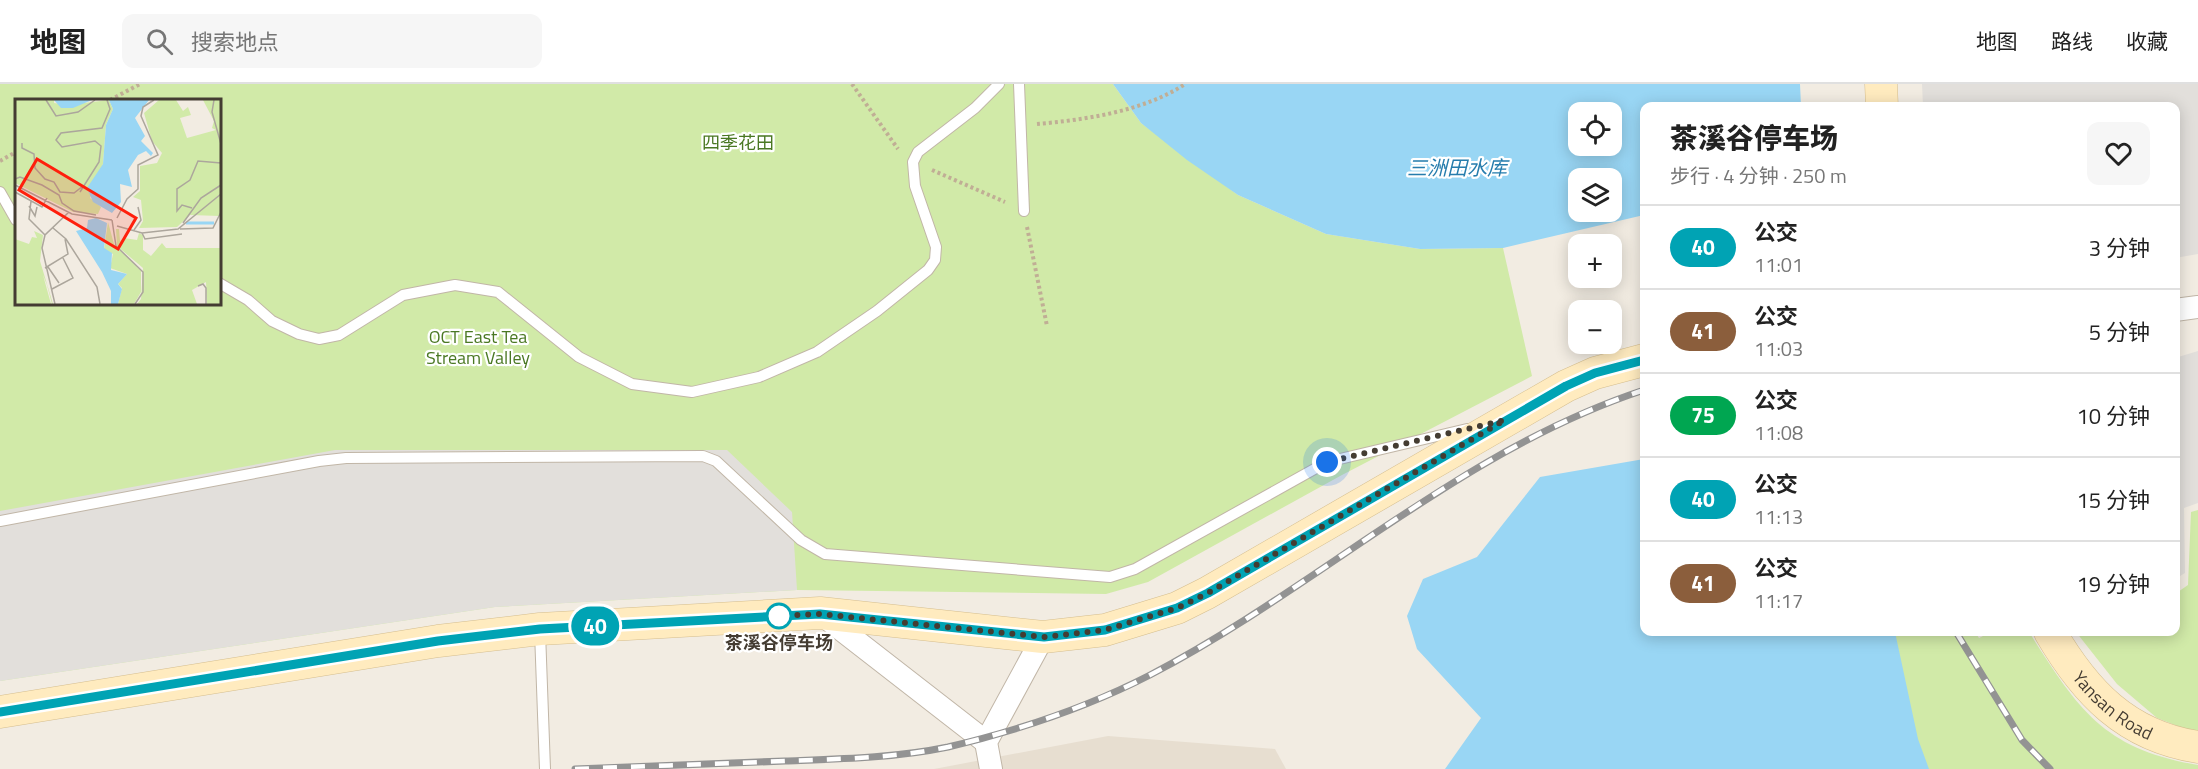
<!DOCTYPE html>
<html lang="zh">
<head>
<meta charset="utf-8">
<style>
	:root { --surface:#fff; --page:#f6f6f6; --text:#222; --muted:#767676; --line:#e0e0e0 }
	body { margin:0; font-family:"Titillium Web","Noto Sans SC",sans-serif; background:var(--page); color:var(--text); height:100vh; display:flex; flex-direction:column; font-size:22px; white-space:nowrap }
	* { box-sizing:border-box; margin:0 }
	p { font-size:20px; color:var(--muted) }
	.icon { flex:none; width:33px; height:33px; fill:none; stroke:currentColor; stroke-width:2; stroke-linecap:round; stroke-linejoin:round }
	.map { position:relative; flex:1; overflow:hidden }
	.panel { position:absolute; left:1640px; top:18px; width:540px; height:534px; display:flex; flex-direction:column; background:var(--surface); border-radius:12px; box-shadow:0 3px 15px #0003 }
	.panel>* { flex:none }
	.badge { padding:0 12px; border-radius:20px; font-size:21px; line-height:39px }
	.tools { position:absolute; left:1568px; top:18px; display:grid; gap:12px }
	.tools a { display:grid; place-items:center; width:54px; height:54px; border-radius:12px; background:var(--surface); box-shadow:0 3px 15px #0003; font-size:30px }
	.you { position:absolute; width:30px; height:30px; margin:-15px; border:4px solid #fff; border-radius:50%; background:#1a73e8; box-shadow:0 0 0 9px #1a73e833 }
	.map>.badge { position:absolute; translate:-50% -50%; box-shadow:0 0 0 3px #fff }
	.round { display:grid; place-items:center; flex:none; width:63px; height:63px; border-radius:12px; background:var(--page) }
	.headline { display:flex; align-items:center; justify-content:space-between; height:102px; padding:0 30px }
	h1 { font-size:28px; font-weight:800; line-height:45px }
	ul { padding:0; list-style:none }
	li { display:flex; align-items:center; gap:18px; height:84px; padding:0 30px; border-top:2px solid var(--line) }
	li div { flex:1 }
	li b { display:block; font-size:22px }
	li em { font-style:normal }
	li .badge { min-width:66px; font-weight:700; text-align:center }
	header { display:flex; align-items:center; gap:36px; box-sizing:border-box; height:84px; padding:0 30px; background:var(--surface); border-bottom:2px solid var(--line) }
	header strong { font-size:28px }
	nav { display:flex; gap:33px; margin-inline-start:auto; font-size:21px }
	.search { width:420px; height:54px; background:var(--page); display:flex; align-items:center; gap:15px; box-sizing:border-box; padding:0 21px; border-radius:12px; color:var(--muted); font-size:22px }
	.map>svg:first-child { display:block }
	.residential { fill:#e7ded0 }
	.green { fill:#d1eaa8; fill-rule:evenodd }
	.parking { fill:#e2dfdb }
	.water { fill:#99d6f4; fill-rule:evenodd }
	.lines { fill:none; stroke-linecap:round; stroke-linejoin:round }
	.service-casing { stroke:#c1b6a7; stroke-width:12 }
	.minor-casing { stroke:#c1b6a7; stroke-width:24 }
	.secondary-casing { stroke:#d5be8f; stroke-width:33 }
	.path { stroke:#c0ae95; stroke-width:4; stroke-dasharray:3 3; stroke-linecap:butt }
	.service { stroke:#fff; stroke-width:10 }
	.minor { stroke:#fff; stroke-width:22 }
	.secondary { stroke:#ffebbf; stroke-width:32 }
	.rail-casing { stroke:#939393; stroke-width:7 }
	.rail { stroke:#fff; stroke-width:4.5; stroke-dasharray:14; stroke-linecap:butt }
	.line-casing { stroke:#fff; stroke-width:14 }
	.line { stroke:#00a3b4; stroke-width:9 }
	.walk { stroke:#443c32; stroke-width:6; stroke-dasharray:0 10.8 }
	.stop-dot { fill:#fff; stroke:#00a3b4; stroke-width:3 }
	.labels { text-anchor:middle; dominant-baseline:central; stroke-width:4.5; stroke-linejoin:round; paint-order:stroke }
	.park-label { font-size:18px; fill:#4a7823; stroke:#fff }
	.stop-label { font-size:18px; font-weight:bold; fill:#443c32; stroke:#fff }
	.street-label { font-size:18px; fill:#443c32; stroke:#fff }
	.water-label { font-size:20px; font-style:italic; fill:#267dad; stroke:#fff }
	.inset-river { fill:none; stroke:#99d6f4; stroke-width:3 }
	.inset-road { fill:none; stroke:#aca69c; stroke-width:1.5 }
	.view { fill:#ff1f0c; fill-opacity:0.15; stroke:#ff1f0c; stroke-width:3 }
	.inset-edge { fill:none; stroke:#443c32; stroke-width:3 }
</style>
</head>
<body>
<header>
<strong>地图</strong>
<div class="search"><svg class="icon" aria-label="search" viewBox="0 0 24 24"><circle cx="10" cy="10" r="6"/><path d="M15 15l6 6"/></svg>搜索地点</div>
<nav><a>地图</a><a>路线</a><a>收藏</a></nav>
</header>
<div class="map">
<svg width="2198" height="685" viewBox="0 0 2198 685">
	<rect width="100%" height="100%" fill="#f2ece2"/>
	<polygon class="residential" points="1108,652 1275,665 1286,685 934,685"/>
	<g class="green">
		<path d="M0,0H1113L1141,39L1238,111L1326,150L1420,165L1503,164L1532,292L1342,391L1148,498L1106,510L797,506L495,523L0,597ZM16,16H219V219H16Z"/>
		<polygon points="2198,426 2198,650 2157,634 2117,600 2076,548 2175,548 2175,510 2188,501 2191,428"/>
		<path d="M1879,548H1975L1979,554L1991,548H2029C2078,625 2103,665 2198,681V685H1918Z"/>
	</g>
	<g class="parking">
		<polygon points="1922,0 2198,0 2198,170 2175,174 2175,22 1923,22"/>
		<polygon points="2198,267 2198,419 2184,424 2185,489 2175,495 2175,274"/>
		<polygon points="335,366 727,366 792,428 797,506 495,523 0,597 0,427"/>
	</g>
	<g class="water">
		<path d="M1113,0H1800L1801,22H1644V131L1503,164L1420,165L1326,150L1238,111L1187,76L1141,39ZM1578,28H1611V62H1578ZM1578,94H1611V128H1578Z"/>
		<polygon points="1644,375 1644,548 1895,548 1918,655 1929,685 1445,685 1481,634 1417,565 1407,532 1423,495 1477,473 1540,393"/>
	</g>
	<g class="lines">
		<g class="service-casing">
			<g id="service">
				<polyline points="1019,0 1024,127"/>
				<polyline points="0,108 16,136"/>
				<polyline points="219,199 248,216 272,237 299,250 319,255 339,251 403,211 455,201 498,208 579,273 632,300 692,308 759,293 817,268 877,227 928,186 935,176 936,163 915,102 913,78 918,68 975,24 999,0"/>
				<polyline points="0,437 319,377 346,374 703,372 716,377 801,456 825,470 1110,493 1135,485 1327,378 1467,345"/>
				<polyline points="540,548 545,685"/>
			</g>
		</g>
		<g class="minor-casing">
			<g id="minor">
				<polyline points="2175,226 2198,223"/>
				<polyline points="820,529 986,658"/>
				<polyline points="991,685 986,658 1043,553"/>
			</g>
		</g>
		<g class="secondary-casing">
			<g id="secondary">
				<polyline points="1881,0 1882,22"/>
				<path id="s1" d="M2050,548C2085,608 2126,652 2198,663"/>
				<polyline points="0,628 438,557 540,545 820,529 1043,553 1105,546 1177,524 1207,509 1566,302 1595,289 1644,276"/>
			</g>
		</g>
		<g class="path">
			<polyline points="852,0 898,65"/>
			<polyline points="110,16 140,0"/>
			<path d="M1037,40C1084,36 1145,27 1185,0"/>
			<polyline points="0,77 16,68"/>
			<polyline points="932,86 1005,118"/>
			<polyline points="1027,143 1047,242"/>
		</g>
		<use href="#service" class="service"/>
		<use href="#minor" class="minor"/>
		<use href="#secondary" class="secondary"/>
		<g class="rail-casing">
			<g id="rail">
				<polyline points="1956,548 2022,656 2050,685"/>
				<path d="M575,685C645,682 715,680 785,677C839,675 895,674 948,663C1016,647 1088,623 1150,591C1319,503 1461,366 1644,306"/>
			</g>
		</g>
		<use href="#rail" class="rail"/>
	</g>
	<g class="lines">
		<g class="line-casing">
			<polyline id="line" points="0,628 438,557 540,545 820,530 1044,553 1105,546 1177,524 1208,509 1566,302 1595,289 1644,276"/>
		</g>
		<use href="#line" class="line"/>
		<polyline class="walk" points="779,532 772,532 820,530 1044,553 1105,546 1177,524 1208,509 1505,336 1327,378"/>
	</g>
	<circle class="stop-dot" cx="779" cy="532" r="12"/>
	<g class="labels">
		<g class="park-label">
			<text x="738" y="58">四季花田</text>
			<text x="478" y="252">OCT East Tea<tspan x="478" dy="21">Stream Valley</tspan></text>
		</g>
		<g class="stop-label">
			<text x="779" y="558">茶溪谷停车场</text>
		</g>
		<g class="street-label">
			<text stroke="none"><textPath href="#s1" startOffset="98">Yansan Road</textPath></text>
		</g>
		<g class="water-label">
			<text x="1457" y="83">三洲田水库</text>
		</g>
	</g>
	<g transform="translate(15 15)">
		<rect width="206" height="206" fill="#f2ece2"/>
		<path d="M0,1H39V4L52,6L94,1L98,10L91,26L88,65L75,99L86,108L83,115L58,113L0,84ZM144,1H161L168,12L173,8L176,16L165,19L172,39L201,31L197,29L199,22L188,1H205V117L175,116L162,128L124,129L128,122L126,101L118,98L125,92V67L142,64L147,54L137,42L129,14ZM93,123L99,145L126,172V193L119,205H103L107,189L103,185L112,175L95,169L98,155L89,150ZM101,130H104L105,142L109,139L122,141L124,134L128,136V151L136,157L147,144L151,149H205V205H192L191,183L177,191L182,205H122L126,200L128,169L102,147ZM19,132L28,136L25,162L38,205H37L32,186L28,176L36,205H0V140L14,145L17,138L22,139Z" fill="#d1eaa8"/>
		<path d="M39,1H77L58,9H46ZM94,1H134L120,19L130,37L126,42L138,54L136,57L131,52L123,56L113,71L117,88L105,85L106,103L97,114L78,103L72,89L88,65L91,26L98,10ZM81,119L92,124L89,149L97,154L96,171L112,175L103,185L107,190L103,205H96V192L87,173L61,132L72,129L73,121Z" fill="#99d6f4"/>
		<path class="inset-river" d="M171,124H199"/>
		<path class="inset-road" d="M31,1L41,17L63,13L80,1M199,1L197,13L206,45M7,44V49L19,55L20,69L30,80L39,83L45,93L59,94L68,87M0,80L5,78L27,86L44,96L47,104L59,112L81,116M0,86L57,115L97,121M0,93L27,108L32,99M65,93L84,63L86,47L80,42L47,48L41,41L46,34L87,29L95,10L92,1M16,102L14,120L30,136M14,107L20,117L22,108M177,109L167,106L162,112V90L175,81L183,62L206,64M102,119L112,100L123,90V66L143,56L126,17L128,8L139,1M97,121L101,147L128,173V193L120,205M168,124L186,99L206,86M102,127L127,134L163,130L206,95M38,129L51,140L82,188L85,205M165,130L198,129L206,113M119,131L126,121L123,108M127,134L130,140L167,135M33,168L44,184M30,169L53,155L50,140M183,187L188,185L191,189V205M37,190L58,179L48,159M40,205L27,149L30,136L54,113"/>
		<path class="view" d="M22,60L121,119L103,150L4,91Z"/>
		<rect width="206" height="206" class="inset-edge"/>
	</g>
</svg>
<div class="tools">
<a><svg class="icon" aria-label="locate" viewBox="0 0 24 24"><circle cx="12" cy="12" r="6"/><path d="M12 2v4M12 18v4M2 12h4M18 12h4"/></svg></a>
<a><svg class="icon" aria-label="layers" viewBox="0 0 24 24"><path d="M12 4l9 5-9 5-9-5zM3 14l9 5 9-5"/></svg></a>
<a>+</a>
<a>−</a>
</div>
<div class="you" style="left:1327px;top:378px"></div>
<b class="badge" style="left:595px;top:542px;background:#00a3b4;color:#fff">40</b>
<section class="panel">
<div class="headline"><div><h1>茶溪谷停车场</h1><p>步行 · 4 分钟 · 250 m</p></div><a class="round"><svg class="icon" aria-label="heart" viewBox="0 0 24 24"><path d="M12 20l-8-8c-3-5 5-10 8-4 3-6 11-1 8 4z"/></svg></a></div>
<ul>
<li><span class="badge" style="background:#00a3b4;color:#fff">40</span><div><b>公交</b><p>11:01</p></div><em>3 分钟</em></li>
<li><span class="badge" style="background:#8b5e3c;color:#fff">41</span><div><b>公交</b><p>11:03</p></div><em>5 分钟</em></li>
<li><span class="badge" style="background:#00a651;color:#fff">75</span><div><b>公交</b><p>11:08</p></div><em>10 分钟</em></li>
<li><span class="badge" style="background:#00a3b4;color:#fff">40</span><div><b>公交</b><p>11:13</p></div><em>15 分钟</em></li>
<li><span class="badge" style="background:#8b5e3c;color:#fff">41</span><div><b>公交</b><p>11:17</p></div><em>19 分钟</em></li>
</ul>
</section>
</div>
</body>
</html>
